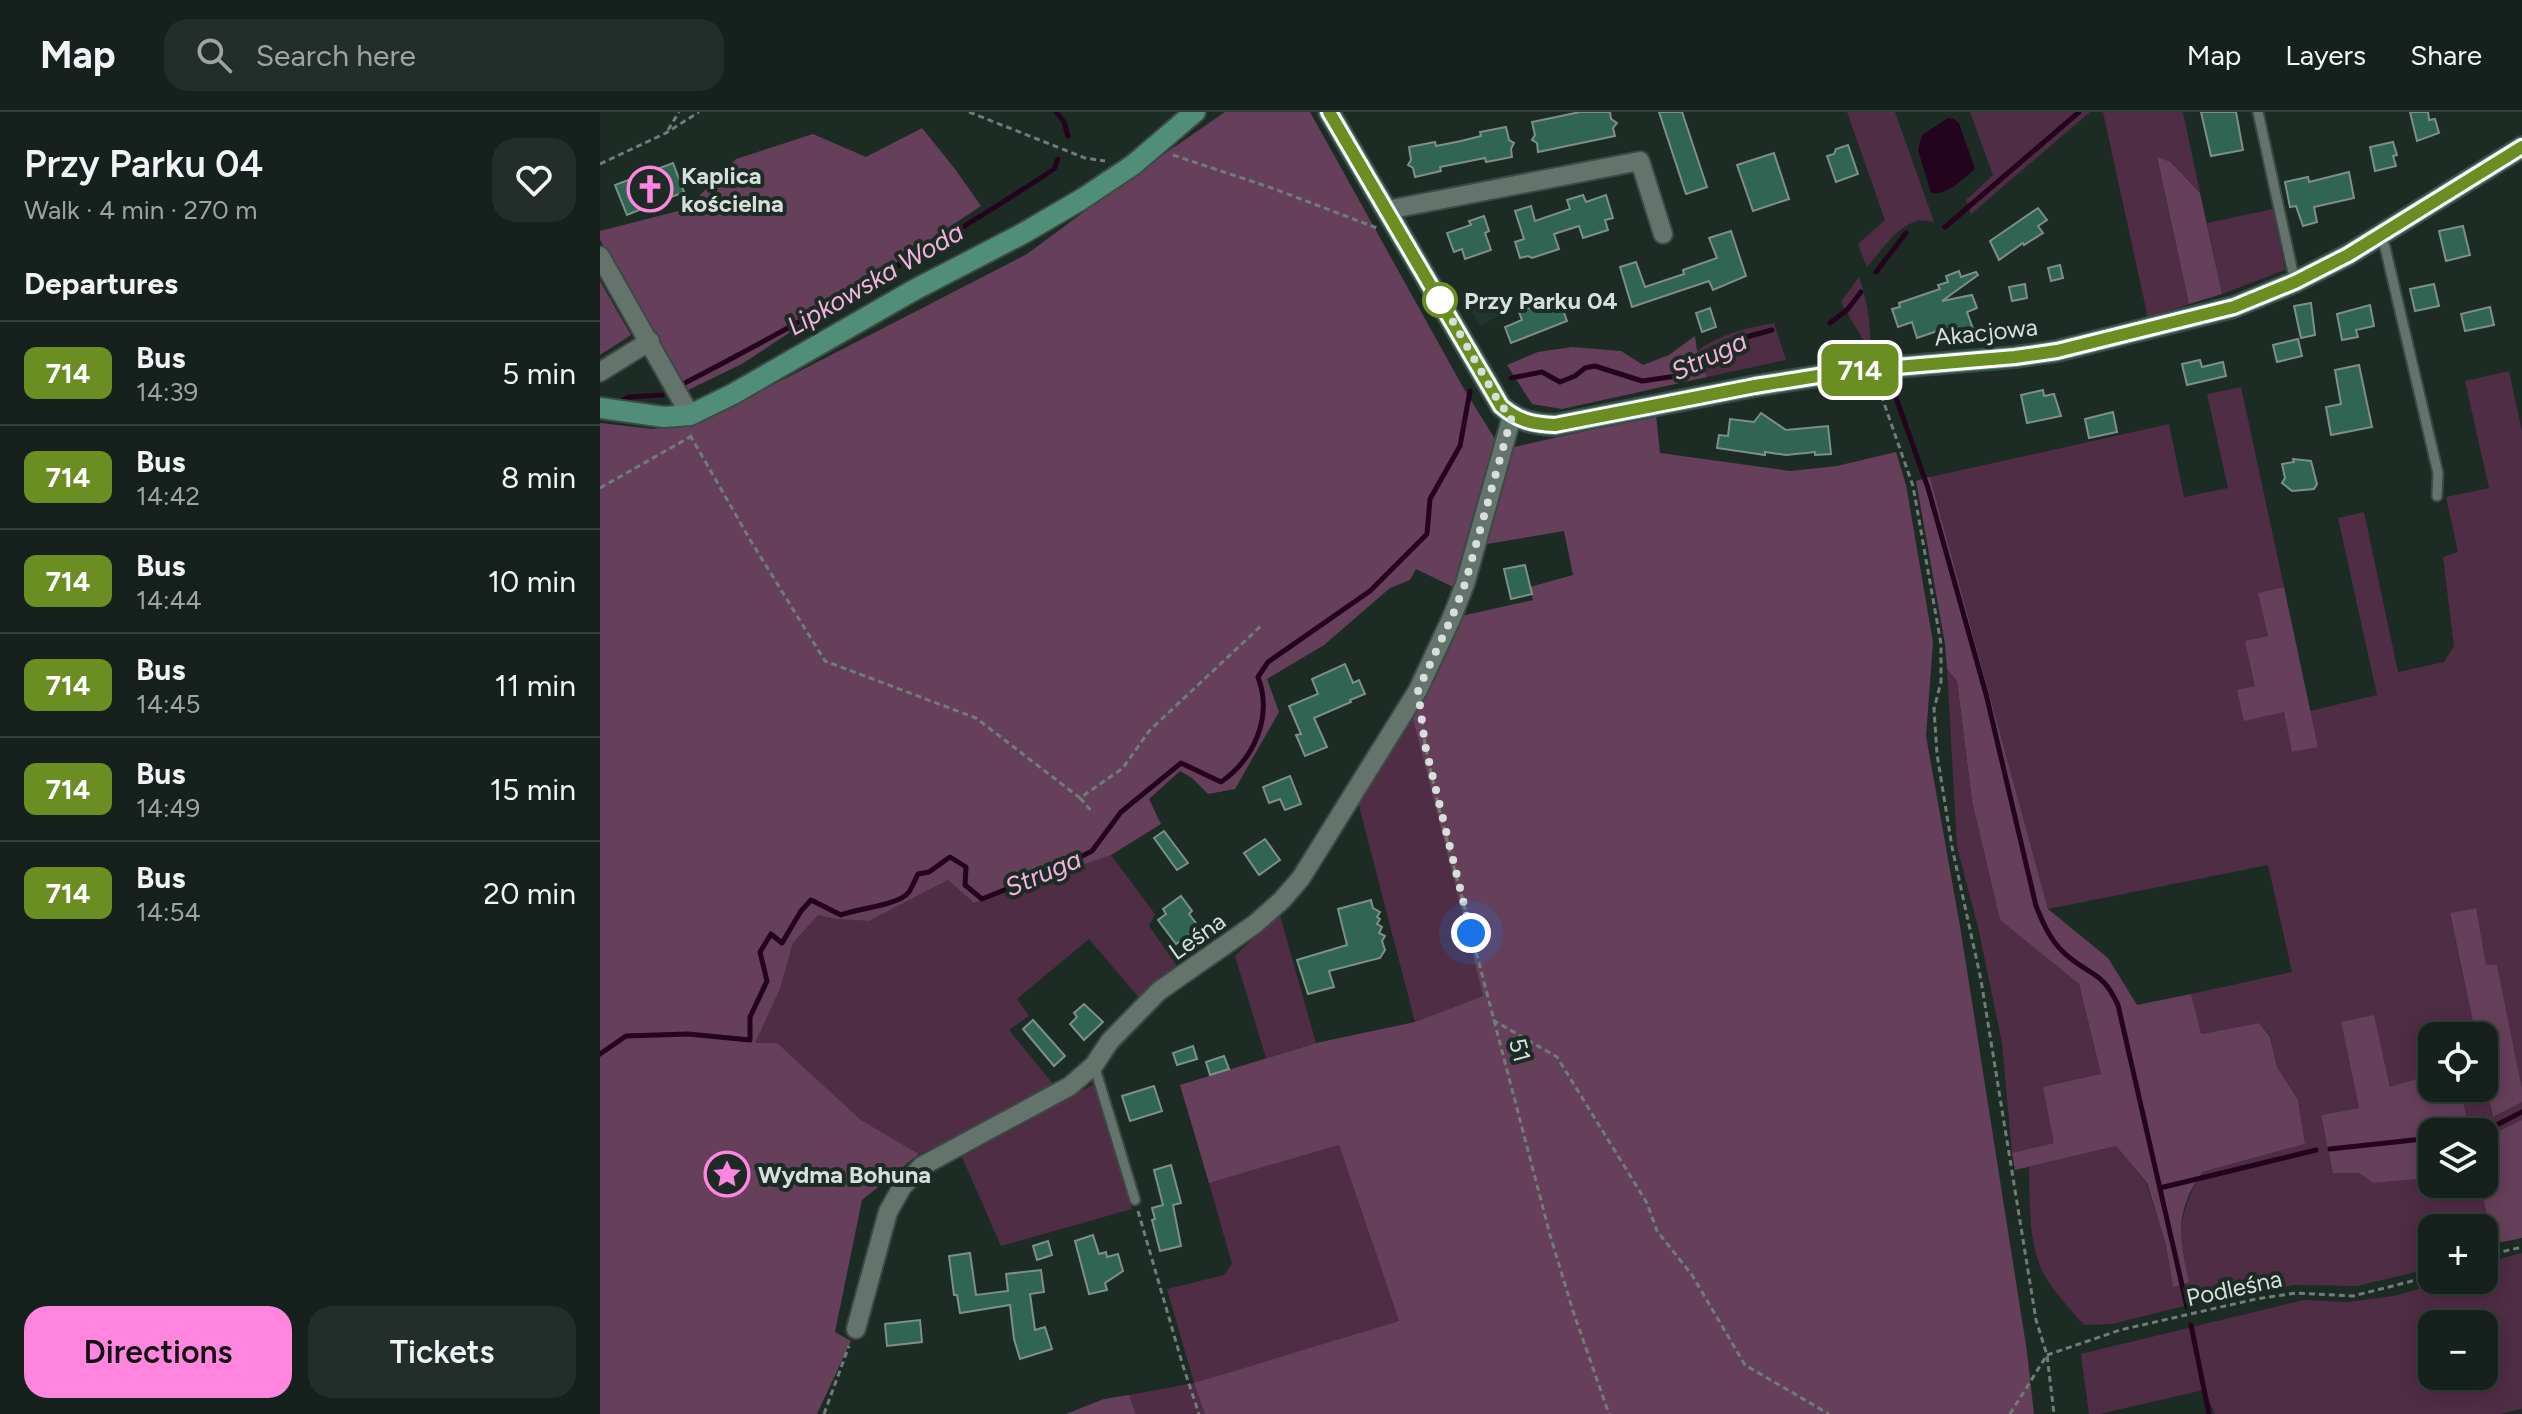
<!DOCTYPE html>
<html lang="en">
<head>
<meta charset="utf-8">
<style>
	:root { --surface:#16201c; --page:#232d29; --text:#f1f3f6; --muted:#9ea3a3; --line:#353e3b; --accent:#ff85de }
	body { margin:0; font-family:Figtree,sans-serif; background:var(--page); color:var(--text); height:100vh; display:flex; flex-direction:column; font-size:30px; white-space:nowrap }
	* { box-sizing:border-box; margin:0 }
	p { font-size:26px; color:var(--muted) }
	.icon { flex:none; width:44px; height:44px; fill:none; stroke:currentColor; stroke-width:2; stroke-linecap:round; stroke-linejoin:round }
	.map { position:relative; flex:1; overflow:hidden }
	.sheet { display:flex; flex-direction:column; background:var(--surface); width:600px }
	.sheet>* { flex:none }
	.badge { padding:0 16px; border-radius:12px; font-size:28px; line-height:52px }
	.buttons { position:absolute; left:1818px; top:910px; display:grid; gap:16px }
	.buttons a { display:grid; place-items:center; width:80px; height:80px; border-radius:16px; background:var(--surface); box-shadow:0 4px 20px #0003,0 0 0 2px var(--line); font-size:40px }
	.you { position:absolute; width:40px; height:40px; margin:-20px; border:6px solid #fff; border-radius:50%; background:#1a73e8; box-shadow:0 0 0 12px #1a73e833 }
	.map>.badge { position:absolute; translate:-50% -50%; box-shadow:0 0 0 4px #fff }
	h2 { padding:0 24px; font-size:30px; line-height:72px }
	.round { display:grid; place-items:center; flex:none; width:84px; height:84px; border-radius:24px; background:var(--page) }
	.head { display:flex; align-items:center; justify-content:space-between; height:136px; padding:0 24px }
	h1 { font-size:38px; font-weight:600; line-height:60px }
	.button { display:flex; gap:16px; margin-top:auto; padding:16px 24px }
	.button a { flex:1; height:92px; border-radius:24px; background:var(--accent); color:#111; font-size:32px; font-weight:600; line-height:92px; text-align:center }
	.button a+a { background:var(--page); color:var(--text) }
	ul { padding:0; list-style:none }
	li { display:flex; align-items:center; gap:24px; height:104px; padding:0 24px; border-top:2px solid var(--line) }
	li div { flex:1 }
	li b { display:block; font-size:30px }
	li em { font-style:normal }
	li .badge { min-width:88px; font-weight:700; text-align:center }
	header { display:flex; align-items:center; gap:48px; box-sizing:border-box; height:112px; padding:0 40px; background:var(--surface); border-bottom:2px solid var(--line) }
	header strong { font-size:38px }
	nav { display:flex; gap:44px; margin-inline-start:auto; font-size:28px }
	.search { width:560px; height:72px; background:var(--page); display:flex; align-items:center; gap:20px; box-sizing:border-box; padding:0 28px; border-radius:24px; color:var(--muted); font-size:30px }
	main { display:flex; flex:1; min-height:0 }
	.map>svg:first-child { display:block }
	.built { fill:#1f352d }
	.green { fill:#4f2d45; fill-rule:evenodd }
	.forest { fill:#66405b }
	.water { fill:#24041d }
	.lines { fill:none; stroke-linecap:round; stroke-linejoin:round }
	.stream { stroke:#24041d; stroke-width:5 }
	.building { fill:#2f6552; stroke:#7e8f88; stroke-width:2 }
	.lane-casing { stroke:#3c4944; stroke-width:13 }
	.street-casing { stroke:#3c4944; stroke-width:22 }
	.secondary-casing { stroke:#3c4944; stroke-width:24 }
	.path { stroke:#707c77; stroke-width:3; stroke-dasharray:6 4; stroke-linecap:butt }
	.lane { stroke:#64746d; stroke-width:9 }
	.street { stroke:#64746d; stroke-width:18 }
	.secondary { stroke:#508e7a; stroke-width:20 }
	.line-casing { stroke:#fff; stroke-width:18 }
	.line { stroke:#6b8e23; stroke-width:12 }
	.walk { stroke:#d6dfdb; stroke-width:8; stroke-dasharray:0 14.4 }
	.stop-dot { fill:#fff; stroke:#6b8e23; stroke-width:4 }
	.labels { text-anchor:middle; dominant-baseline:central; stroke-width:8; stroke-linejoin:round; paint-order:stroke }
	.poi-label { font-size:24px; font-weight:bold; fill:#d6dfdb; stroke:#1d2b25; text-anchor:start }
	.stop-label { font-size:24px; font-weight:bold; fill:#d6dfdb; stroke:#1d2b25; text-anchor:start }
	.street-label { font-size:24px; fill:#d6dfdb; stroke:#1d2b25 }
	.water-label { font-size:26px; font-style:italic; fill:#f5b2e0; stroke:#1d2b25 }
</style>
</head>
<body>
<header>
<strong>Map</strong>
<div class="search"><svg class="icon" aria-label="search" viewBox="0 0 24 24"><circle cx="10" cy="10" r="6"/><path d="M15 15l6 6"/></svg>Search here</div>
<nav><a>Map</a><a>Layers</a><a>Share</a></nav>
</header>
<main>
<section class="sheet">
<div class="head"><div><h1>Przy Parku 04</h1><p>Walk · 4 min · 270 m</p></div><a class="round"><svg class="icon" aria-label="heart" viewBox="0 0 24 24"><path d="M12 20l-8-8c-3-5 5-10 8-4 3-6 11-1 8 4z"/></svg></a></div>
<h2>Departures</h2>
<ul>
<li><span class="badge" style="background:#6b8e23;color:#fff">714</span><div><b>Bus</b><p>14:39</p></div><em>5 min</em></li>
<li><span class="badge" style="background:#6b8e23;color:#fff">714</span><div><b>Bus</b><p>14:42</p></div><em>8 min</em></li>
<li><span class="badge" style="background:#6b8e23;color:#fff">714</span><div><b>Bus</b><p>14:44</p></div><em>10 min</em></li>
<li><span class="badge" style="background:#6b8e23;color:#fff">714</span><div><b>Bus</b><p>14:45</p></div><em>11 min</em></li>
<li><span class="badge" style="background:#6b8e23;color:#fff">714</span><div><b>Bus</b><p>14:49</p></div><em>15 min</em></li>
<li><span class="badge" style="background:#6b8e23;color:#fff">714</span><div><b>Bus</b><p>14:54</p></div><em>20 min</em></li>
</ul>
<div class="button"><a>Directions</a><a>Tickets</a></div>
</section>
<div class="map">
<svg width="1922" height="1302" viewBox="0 0 1922 1302">
	<rect width="100%" height="100%" fill="#1d2b25"/>
	<polygon class="built" points="891,181 902,202 880,214 868,193"/>
	<g class="green">
		<path d="M1247,0H1295L1334,110C1327,109 1321,107 1314,110C1296,116 1280,140 1267,155L1258,132L1285,108Z"/>
		<polygon points="1370,0 1490,0 1371,102 1366,88 1393,63"/>
		<polygon points="1503,0 1583,0 1600,81 1572,50 1557,46 1589,192 1548,206"/>
		<polygon points="1673,97 1685,158 1622,182 1607,111"/>
		<path d="M1259,165C1268,191 1271,213 1270,240L1241,190Z"/>
		<path d="M1174,211L1186,248L1107,265L1097,239C1120,222 1147,216 1174,211Z"/>
		<path d="M1909,259L1922,320V977L1897,854L1886,853L1875,796L1850,802L1876,924H1832V958L1819,966L1790,975L1774,904L1741,910L1759,996L1721,1003L1733,1061H1759L1773,1071L1832,1066V1072H1880L1893,1132L1884,1134V1116H1832V1156L1757,1174L1694,1173L1596,1191L1512,1212L1484,1213C1468,1194 1447,1174 1439,1151C1428,1121 1430,1086 1429,1055L1516,1034L1546,1071L1566,1133L1573,1174L1588,1170C1578,1120 1577,1105 1602,1060L1705,1032L1698,988L1677,955L1670,924L1659,911L1600,922L1591,882L1692,860L1668,753L1448,797L1330,365L1569,312L1584,385L1628,376L1607,282L1641,275L1684,475L1659,481L1668,524L1655,574L1637,579L1684,600L1693,640L1718,634L1710,599L1777,583L1738,406L1764,400L1798,560L1844,550L1854,534L1843,445L1858,440L1846,385L1889,376L1865,269Z"/>
		<polygon points="1347,557 1357,569 1372,689 1400,808 1479,872 1501,962 1455,1031 1412,1041 1402,931 1378,815 1357,735"/>
		<polygon points="812,603 883,884 815,910 758,690"/>
		<polygon points="511,743 555,802 549,814 580,858 540,887 489,827 417,887 429,904 409,918 453,972 399,1005 319,1042 261,1008 177,932 154,931 180,877 193,831 218,802 236,807 269,809 348,768 374,791"/>
		<polygon points="679,800 716,931 666,946 635,844"/>
		<polygon points="1884,963 1893,1005 1922,990 1922,1008 1884,1026 1884,1020 1869,1020 1861,976 1884,976"/>
		<polygon points="494,972 532,1097 401,1134 362,1045"/>
		<polygon points="739,1033 799,1209 595,1271 605,1302 536,1302 529,1283 594,1271 567,1177 624,1163 632,1152 609,1071"/>
		<path d="M1922,1141V1297L1899,1302H1615L1604,1278L1499,1302H1489L1481,1242L1704,1188L1747,1190L1794,1184L1851,1168H1884V1151ZM1832,1212H1884V1264H1832Z"/>
	</g>
	<g class="forest">
		<polygon points="625,0 710,0 864,277 898,332 868,424 857,477 816,457 810,468 790,476 724,533 667,567 679,600 635,677 608,682 592,666 580,659 549,687 561,712 511,743 374,791 348,768 269,809 236,807 218,803 193,831 180,877 155,931 177,931 261,1008 319,1042 262,1088 235,1220 251,1229 217,1302 0,1302 0,311 53,317 101,310 427,142 531,65"/>
		<polygon points="322,16 355,57 381,94 142,252 86,279 0,128 0,119 86,97 136,47 213,22 266,45"/>
		<polygon points="1557,45 1571,50 1600,81 1622,182 1589,192"/>
		<polygon points="0,169 31,223 0,243"/>
		<polygon points="1095,224 1097,239 1107,265 962,297 932,292 907,253 938,240 972,235 1021,239 1043,253 1069,243"/>
		<polygon points="1056,303 1060,341 1190,359 1237,354 1296,340 1306,373 1333,530 1326,624 1360,814 1427,1240 1434,1302 605,1302 594,1271 799,1209 739,1033 609,1071 580,973 716,931 815,910 883,884 812,603 832,570 857,505 933,488 930,475 973,463 964,419 881,433 914,335"/>
		<path d="M1330,365L1448,797L1508,846L1537,893L1591,882L1601,922L1659,911L1670,925L1677,955L1698,988L1705,1032L1602,1060C1597,1069 1590,1079 1587,1088C1576,1114 1583,1144 1589,1170L1573,1175L1566,1133L1547,1071L1516,1034L1415,1058L1412,1041L1454,1031L1443,975L1501,962L1479,872L1400,808L1372,689L1357,569L1347,557L1345,532L1316,369Z"/>
		<polygon points="1684,475 1718,635 1692,640 1684,600 1644,609 1637,578 1655,574 1645,529 1668,524 1658,481"/>
		<polygon points="1876,796 1886,853 1897,853 1922,977 1922,990 1893,1005 1884,963 1884,924 1876,924 1850,801"/>
		<polygon points="1774,903 1790,975 1819,966 1832,958 1832,976 1861,976 1869,1020 1832,1020 1831,1066 1773,1071 1759,1061 1733,1061 1721,1003 1759,996 1741,910"/>
		<polygon points="1922,1008 1922,1126 1893,1132 1880,1072 1884,1072 1884,1026"/>
		<polygon points="529,1283 536,1302 466,1302 504,1287"/>
	</g>
	<path class="water" d="M1348,6L1354,7L1359,11L1375,57C1362,67 1348,84 1331,81L1318,38L1322,23Z"/>
	<g class="lines">
		<g class="stream">
			<polyline points="456,0 464,10 468,24"/>
			<polyline points="1345,115 1479,0"/>
			<polyline points="1276,160 1306,121"/>
			<polyline points="1230,211 1247,198 1261,180"/>
			<polyline points="911,266 942,260 960,270 975,264 985,256 995,254 1042,269 1077,264 1124,231 1172,218"/>
			<path d="M81,273C208,207 334,137 454,57L458,47"/>
			<path d="M1294,280L1328,376L1386,582L1436,794C1444,814 1452,832 1470,846C1494,865 1503,861 1518,893L1587,1195"/>
			<polyline points="17,291 29,285 62,283"/>
			<path d="M0,942L26,924L88,922L150,928V905L167,869L160,840L171,822L182,831L201,799L211,788L241,803C258,796 298,794 309,780C312,775 315,768 318,762L329,760L350,745L366,755L365,773L382,787L454,758L492,739L521,700L581,651L621,670C654,647 673,605 658,565L668,550L770,479L827,422L830,387L860,334L870,279"/>
			<polyline points="1883,1020 1922,1000"/>
			<polyline points="1730,1037 1832,1026"/>
			<polyline points="1560,1076 1716,1038"/>
			<polyline points="1591,1213 1609,1302"/>
		</g>
	</g>
	<g class="building">
		<polygon points="980,0 1010,0 1011,7 1017,11 1013,16 1015,24 938,40 937,31 932,28 935,23 932,10"/>
		<polygon points="1059,0 1082,0 1107,75 1086,82"/>
		<polygon points="1601,0 1636,0 1643,38 1611,44"/>
		<polygon points="1810,0 1828,0 1829,8 1835,7 1839,21 1817,29"/>
		<polygon points="906,15 909,28 914,31 911,37 912,45 886,50 885,46 840,55 841,59 815,65 813,56 808,53 811,48 809,35 835,30 836,34 861,29 881,24 880,20"/>
		<polygon points="1793,30 1797,43 1793,44 1796,54 1775,59 1770,35"/>
		<polygon points="1248,33 1258,62 1236,70 1227,44 1234,42 1236,37"/>
		<polygon points="1174,41 1189,87 1153,99 1137,53"/>
		<polygon points="73,51 84,80 27,103 15,73"/>
		<polygon points="1749,60 1754,86 1714,95 1717,110 1703,114 1696,94 1690,95 1685,70 1708,65 1709,70"/>
		<polygon points="983,83 986,90 1006,83 1013,106 1005,108 1008,118 983,126 979,114 954,122 959,137 932,146 928,144 920,146 915,130 924,127 915,99 931,94 935,109 970,97 967,88"/>
		<polygon points="1438,96 1447,108 1438,114 1443,121 1424,133 1423,131 1399,148 1390,129"/>
		<polygon points="884,104 889,119 885,121 891,138 865,147 862,137 854,140 847,121 871,113 869,109"/>
		<polygon points="1863,114 1870,143 1846,149 1839,119"/>
		<polygon points="1131,119 1146,164 1113,178 1109,169 1032,195 1020,155 1036,150 1045,175 1084,162 1083,158 1117,146 1109,126"/>
		<polygon points="1460,153 1463,166 1451,169 1448,156"/>
		<polygon points="1359,159 1361,165 1376,160 1378,163 1342,189 1372,183 1377,196 1367,200 1373,217 1356,223 1352,214 1317,226 1312,210 1298,215 1292,197 1300,195 1299,191 1340,177 1338,173 1348,170 1346,164"/>
		<polygon points="1425,172 1427,186 1412,189 1409,175"/>
		<polygon points="1834,172 1839,194 1815,199 1810,177"/>
		<polygon points="958,184 967,209 911,231 905,215 922,208 919,200"/>
		<polygon points="1711,191 1715,223 1701,226 1694,194"/>
		<polygon points="1770,193 1774,214 1756,218 1758,225 1742,228 1737,202"/>
		<polygon points="1890,195 1894,213 1865,219 1861,202"/>
		<polygon points="1110,196 1116,215 1102,220 1096,201"/>
		<polygon points="1698,227 1702,244 1677,250 1673,233"/>
		<polygon points="1600,248 1602,255 1623,250 1626,264 1587,273 1582,252"/>
		<polygon points="1759,253 1772,315 1731,323 1726,295 1741,292 1735,258"/>
		<polygon points="1443,278 1444,284 1454,282 1461,304 1427,311 1421,283"/>
		<polygon points="1513,300 1517,320 1489,326 1485,307"/>
		<polygon points="1161,301 1186,318 1228,314 1231,342 1215,343 1215,340 1186,343 1165,340 1165,343 1117,336 1119,323 1128,324 1130,307 1154,310"/>
		<polygon points="1693,347 1711,349 1717,372 1714,377 1692,379 1682,371 1685,366 1682,352 1694,350"/>
		<polygon points="925,453 932,482 911,487 904,457"/>
		<polygon points="745,552 753,571 759,568 765,582 750,588 751,590 714,606 727,635 705,644 696,623 701,622 689,594 718,582 712,567"/>
		<polygon points="690,664 701,692 685,698 680,687 669,691 663,675"/>
		<polygon points="564,719 588,751 577,758 554,726"/>
		<polygon points="665,727 680,748 659,763 644,741"/>
		<polygon points="581,784 592,799 589,802 599,815 576,832 558,808 566,802 563,797"/>
		<polygon points="771,788 773,796 780,800 777,805 780,807 777,812 782,815 779,821 785,824 782,829 785,838 780,846 729,859 734,875 708,882 697,848 747,833 738,797"/>
		<polygon points="484,892 503,910 484,928 470,912 477,905 474,901"/>
		<polygon points="433,908 465,944 454,954 423,917"/>
		<polygon points="593,934 597,947 577,953 573,941"/>
		<polygon points="624,944 629,957 610,963 606,950"/>
		<polygon points="554,974 562,999 530,1009 522,984"/>
		<polygon points="571,1053 581,1091 573,1093 581,1134 560,1139 552,1108 555,1107 552,1096 563,1093 554,1058"/>
		<polygon points="493,1123 499,1142 506,1140 507,1145 518,1142 523,1159 505,1171 507,1178 489,1182 475,1129"/>
		<polygon points="448,1129 452,1143 437,1148 433,1134"/>
		<polygon points="370,1141 376,1183 408,1179 406,1162 441,1158 444,1180 430,1182 435,1218 445,1215 452,1237 420,1247 414,1227 410,1193 360,1201 357,1183 354,1183 349,1144"/>
		<polygon points="320,1208 322,1230 287,1234 285,1212"/>
	</g>
	<g class="lines">
		<g class="lane-casing">
			<g id="lane">
				<polyline points="1658,0 1695,170"/>
				<polyline points="1780,125 1785,135 1838,361 1837,384"/>
				<polyline points="494,953 535,1088"/>
			</g>
		</g>
		<g class="street-casing">
			<g id="street">
				<polyline points="787,98 1040,49 1063,122"/>
				<polyline points="0,144 90,303"/>
				<polyline points="0,260 50,229"/>
				<polyline points="256,1217 288,1100 302,1075 322,1054 470,974 494,953 510,929 559,879 655,812 682,788 701,766 818,578 852,505 865,472 912,304"/>
			</g>
		</g>
		<g class="secondary-casing">
			<g id="secondary">
				<path d="M729,0L901,294C918,309 933,312 955,313L1155,274L1249,259L1415,245L1457,239L1634,195L1695,170L1748,143L1922,35"/>
				<polyline points="0,296 64,305 90,303 133,282 314,178 422,122 482,87 533,53 595,0"/>
			</g>
		</g>
		<g class="path">
			<polyline points="369,0 485,46 505,49"/>
			<polyline points="68,18 79,0"/>
			<polyline points="573,43 672,76 777,116"/>
			<polyline points="0,52 66,21 99,0"/>
			<polyline points="1278,274 1313,374 1341,532 1341,570 1334,597 1337,642 1352,735 1381,868 1436,1208 1447,1243 1454,1302"/>
			<polyline points="90,323 152,431 225,549 376,606 480,686 523,656 549,619 663,512"/>
			<polyline points="0,376 90,325"/>
			<polyline points="822,607 825,633 841,705 950,1123 974,1202 1009,1302"/>
			<polyline points="480,686 493,701"/>
			<polyline points="893,908 957,945 1047,1091 1057,1119 1092,1163 1145,1253 1229,1302"/>
			<polyline points="538,1099 583,1254 599,1302"/>
			<polyline points="1884,1144 1922,1135"/>
			<polyline points="1447,1243 1520,1218 1656,1187 1696,1181 1753,1184 1832,1164"/>
			<polyline points="224,1302 249,1234"/>
			<polyline points="1410,1302 1447,1243"/>
		</g>
		<use href="#lane" class="lane"/>
		<use href="#street" class="street"/>
		<use href="#secondary" class="secondary"/>
	</g>
	<g class="lines">
		<g class="line-casing">
			<path id="line" d="M729,0L901,294C918,309 933,312 955,313L1155,274L1249,259L1415,245L1457,239L1634,195L1695,170L1748,143L1922,35"/>
		</g>
		<use href="#line" class="line"/>
		<polyline class="walk" points="840,188 836,180 901,294 912,304 865,472 852,505 818,578 825,633 871,821"/>
	</g>
	<defs>
		<g id="church-ring" transform="scale(2.3)"><circle r="9.5" fill="#1d2b25" stroke="#ff85de" stroke-width="1.5"/><path d="M-1.2-6h2.4v3.5h3.3v2.4h-3.3V6h-2.4V-.1h-3.3v-2.4h3.3Z" fill="#ff85de"/></g>
		<g id="sight-ring" transform="scale(2.3)"><circle r="9.5" fill="#1d2b25" stroke="#ff85de" stroke-width="1.5"/><path d="M0-6L1.8-2.2L6-1.7L2.9 1.2L3.7 5.4L0 3.3L-3.7 5.4L-2.9 1.2L-6-1.7L-1.8-2.2Z" fill="#ff85de"/></g>
	</defs>
	<g fill-rule="evenodd">
		<use href="#church-ring" x="50" y="77"/>
		<use href="#sight-ring" x="127" y="1062"/>
	</g>
	<circle class="stop-dot" cx="840" cy="188" r="16"/>
	<g class="labels">
		<g class="poi-label">
			<text x="81" y="63">Kaplica<tspan x="81" dy="28">kościelna</tspan></text>
			<text x="158" y="1062">Wydma Bohuna</text>
		</g>
		<g class="stop-label">
			<text x="864" y="188">Przy Parku 04</text>
		</g>
		<g class="street-label">
			<text transform="translate(1386 220) rotate(-6)">Akacjowa</text>
			<text transform="translate(597 824) rotate(-35)">Leśna</text>
			<text transform="translate(920 938) rotate(75)">51</text>
			<text transform="translate(1634 1176) rotate(-12)">Podleśna</text>
		</g>
		<g class="water-label">
			<text transform="translate(275 167) rotate(-30)">Lipkowska Woda</text>
			<text transform="translate(1109 244) rotate(-25)">Struga</text>
			<text transform="translate(443 761) rotate(-23)">Struga</text>
		</g>
	</g>
</svg>
<div class="buttons">
<a><svg class="icon" aria-label="locate" viewBox="0 0 24 24"><circle cx="12" cy="12" r="6"/><path d="M12 2v4M12 18v4M2 12h4M18 12h4"/></svg></a>
<a><svg class="icon" aria-label="layers" viewBox="0 0 24 24"><path d="M12 4l9 5-9 5-9-5zM3 14l9 5 9-5"/></svg></a>
<a>+</a>
<a>−</a>
</div>
<div class="you" style="left:871px;top:821px"></div>
<b class="badge" style="left:1260px;top:258px;background:#6b8e23;color:#fff">714</b>
</div>
</main>
</body>
</html>
